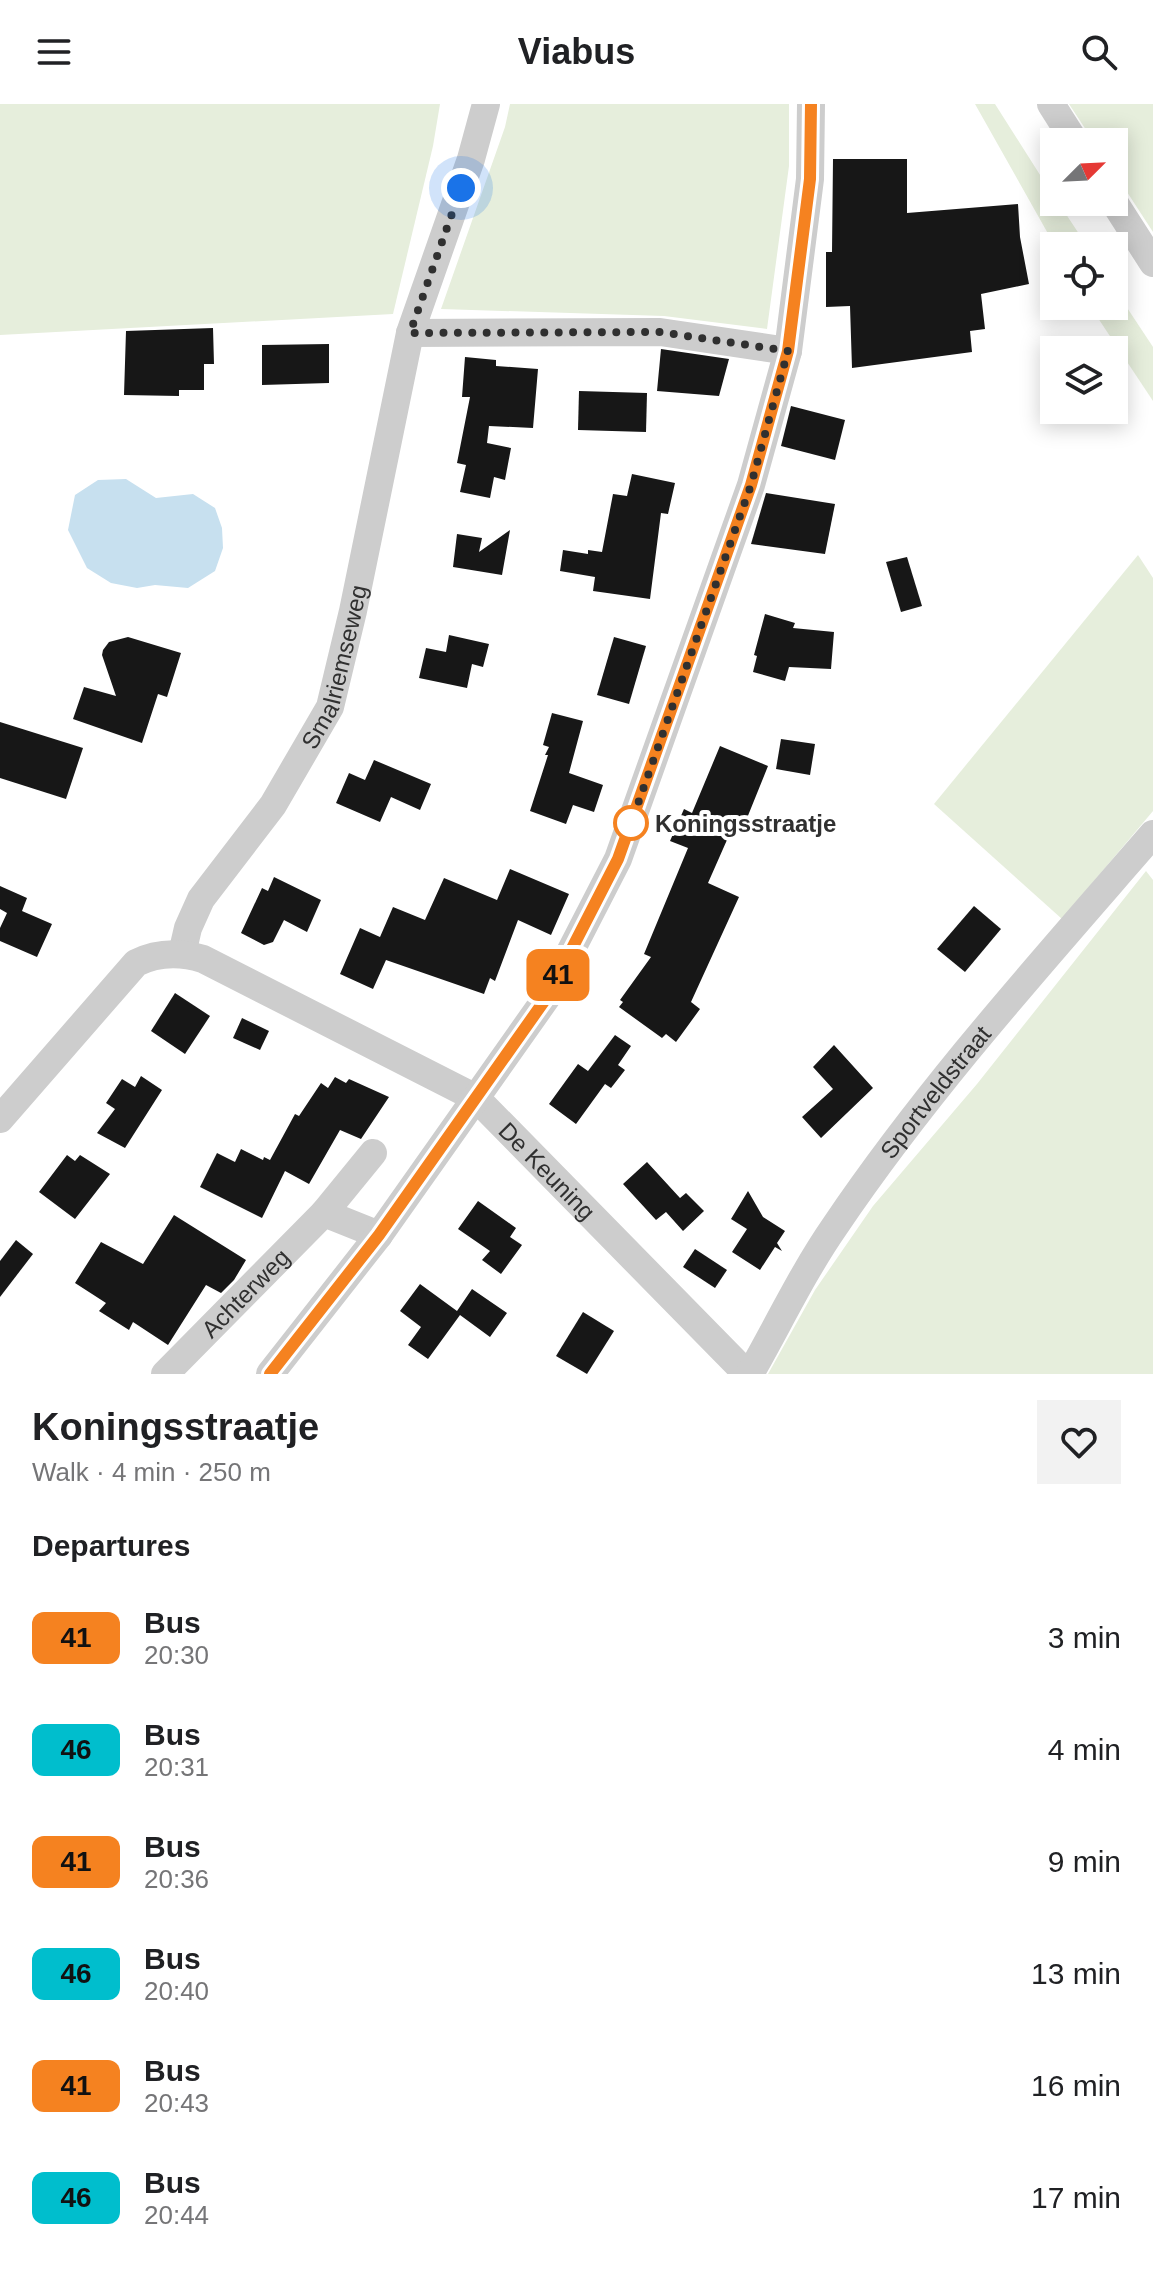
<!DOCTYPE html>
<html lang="en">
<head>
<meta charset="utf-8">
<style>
	:root { --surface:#fff; --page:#f2f2f2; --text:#202124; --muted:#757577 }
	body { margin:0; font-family:Helvetica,sans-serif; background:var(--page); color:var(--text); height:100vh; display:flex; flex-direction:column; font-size:30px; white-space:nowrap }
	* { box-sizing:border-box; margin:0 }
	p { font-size:26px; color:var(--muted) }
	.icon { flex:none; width:44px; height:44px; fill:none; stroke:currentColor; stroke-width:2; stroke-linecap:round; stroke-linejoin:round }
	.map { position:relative; height:1270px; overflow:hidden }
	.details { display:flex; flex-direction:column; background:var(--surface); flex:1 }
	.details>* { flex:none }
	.badge { padding:0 16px; border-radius:12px; font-size:28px; line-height:52px }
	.needle { width:52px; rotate:66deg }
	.tools { position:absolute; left:1040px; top:24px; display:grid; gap:16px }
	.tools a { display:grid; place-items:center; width:88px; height:88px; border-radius:0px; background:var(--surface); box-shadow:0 4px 20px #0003; font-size:40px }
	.you { position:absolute; width:40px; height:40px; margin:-20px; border:6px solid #fff; border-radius:50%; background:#1a73e8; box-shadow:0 0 0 12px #1a73e833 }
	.map>.badge { position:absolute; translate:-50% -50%; box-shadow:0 0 0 4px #fff }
	h2 { padding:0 32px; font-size:30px; line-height:72px }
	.round { display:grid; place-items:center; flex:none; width:84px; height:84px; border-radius:0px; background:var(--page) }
	.overview { display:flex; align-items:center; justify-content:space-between; height:136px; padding:0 32px }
	h1 { font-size:38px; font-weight:700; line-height:60px }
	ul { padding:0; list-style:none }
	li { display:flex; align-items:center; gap:24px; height:112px; padding:0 32px }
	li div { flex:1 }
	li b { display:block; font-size:30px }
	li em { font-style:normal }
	li .badge { min-width:88px; font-weight:700; text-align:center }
	header { display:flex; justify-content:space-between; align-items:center; height:104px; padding:0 32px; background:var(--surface); font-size:36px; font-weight:700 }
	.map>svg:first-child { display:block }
	.green { fill:#e6eedc }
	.water { fill:#c7e0ef }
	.building { fill:#171717 }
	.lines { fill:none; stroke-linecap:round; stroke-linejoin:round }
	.minor { stroke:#cdcdcd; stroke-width:28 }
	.line-casing { stroke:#fff; stroke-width:18 }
	.line { stroke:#f58220; stroke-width:12 }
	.walk { stroke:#303030; stroke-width:8; stroke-dasharray:0 14.4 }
	.stop-dot { fill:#fff; stroke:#f58220; stroke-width:4 }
	.labels { text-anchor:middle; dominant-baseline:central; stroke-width:8; stroke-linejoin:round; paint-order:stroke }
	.street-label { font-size:24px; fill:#303030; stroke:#fff }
	.stop-label { font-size:24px; font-weight:bold; fill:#303030; stroke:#fff; text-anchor:start }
</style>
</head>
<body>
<header><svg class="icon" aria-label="menu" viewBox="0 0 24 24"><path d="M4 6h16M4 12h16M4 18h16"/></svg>Viabus<svg class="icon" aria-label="search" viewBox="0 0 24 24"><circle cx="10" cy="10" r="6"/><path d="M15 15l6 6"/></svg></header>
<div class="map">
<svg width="1153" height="1270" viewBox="0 0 1153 1270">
	<rect width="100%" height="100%" fill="#fff"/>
	<g class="green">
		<polygon points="0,0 440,0 433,42 393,210 0,231"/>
		<polygon points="510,0 789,0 789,62 767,225 664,212 441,205 505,23"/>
		<polygon points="975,0 995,0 1054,93 1054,98 1058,98 1087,142 1055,142"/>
		<polygon points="1069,0 1153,0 1153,128 1114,68 1114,38 1094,38"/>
		<polygon points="1114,184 1153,243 1153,297 1090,202 1114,202"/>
		<polygon points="1138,451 1153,474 1153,707 1062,815 934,700"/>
		<polygon points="1146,767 1153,776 1153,1270 768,1270 815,1186 873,1102 977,980"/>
	</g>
	<polygon class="water" points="126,375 156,394 193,390 215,404 222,424 223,444 215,467 188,484 155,481 137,484 111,479 87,464 68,426 75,391 98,376"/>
	<g class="building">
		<polygon points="833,55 907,55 907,109 1018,100 1020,133 1029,180 981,190 985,225 970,227 972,248 852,264 850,202 826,203 826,148 832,148"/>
		<polygon points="213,224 214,260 204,260 204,286 179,286 179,292 124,291 126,227"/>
		<polygon points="329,240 329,279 262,281 262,241"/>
		<polygon points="661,245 729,255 719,292 657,287"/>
		<polygon points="465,253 496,256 496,262 538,265 533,324 489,322 487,339 511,344 505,376 494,373 490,394 460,388 466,361 457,359 470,293 462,293"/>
		<polygon points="579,287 647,289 646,328 578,326"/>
		<polygon points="791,302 845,316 835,356 781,342"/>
		<polygon points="632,370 675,379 668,410 661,409 650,495 593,487 595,473 560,467 563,446 588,450 588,446 602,448 613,390 627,392"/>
		<polygon points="766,389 835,400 825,450 751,440"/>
		<polygon points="510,426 502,471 453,463 457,430 482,434 479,448"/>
		<polygon points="907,453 922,502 901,508 886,458"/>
		<polygon points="765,510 795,519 793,524 834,528 831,565 789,563 785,577 753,568 757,552 754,551"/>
		<polygon points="449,531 489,540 483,563 472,560 467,584 419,574 426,544 446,548"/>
		<polygon points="128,533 181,549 167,593 158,590 142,639 73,615 84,583 116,592 102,551 103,546 109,538"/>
		<polygon points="614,533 646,542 629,600 597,591"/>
		<polygon points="552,609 583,617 569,669 603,681 594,708 573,701 566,720 530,707 548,651 545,651 549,643 543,641"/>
		<polygon points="0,618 83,644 66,695 0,674"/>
		<polygon points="781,635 815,640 810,671 776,665"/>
		<polygon points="720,642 768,662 743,724 734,720 708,779 739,793 691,898 700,905 676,938 666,930 662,934 619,903 623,898 620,896 651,853 644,850 688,744 670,737 684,705 692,709"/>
		<polygon points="374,656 431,680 420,706 391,693 380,718 336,699 349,669 365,676"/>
		<polygon points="510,765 569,790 551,831 518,816 495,877 490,874 484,890 386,856 373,885 340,870 360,824 380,833 393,803 425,816 444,774 497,796"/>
		<polygon points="274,773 321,796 307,828 284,816 273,838 264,841 241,829 262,784 268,787"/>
		<polygon points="0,782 27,794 22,807 52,820 37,853 0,837 0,824 7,809 0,805"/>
		<polygon points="974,802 1001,825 965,868 937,845"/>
		<polygon points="175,889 210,912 185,950 151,927"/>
		<polygon points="242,914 269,927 260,946 233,934"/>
		<polygon points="615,931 631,942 618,961 625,966 611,984 605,980 576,1020 549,1000 578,960 588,967"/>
		<polygon points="834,941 873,984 821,1034 802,1013 833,985 813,963"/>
		<polygon points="141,972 162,986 125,1044 97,1029 115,1005 106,999 122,975 135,983"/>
		<polygon points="335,973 346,979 349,975 389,993 361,1035 340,1026 309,1080 285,1067 262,1114 200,1083 217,1049 235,1058 241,1045 263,1056 264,1053 270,1056 295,1010 299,1012 321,979 328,984"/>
		<polygon points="67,1051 75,1057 80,1051 110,1070 75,1115 39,1088"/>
		<polygon points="647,1058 680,1094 686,1089 704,1107 683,1127 666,1108 656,1116 623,1080"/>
		<polygon points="748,1087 763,1113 785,1127 777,1139 782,1147 775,1143 760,1166 732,1148 747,1125 731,1115"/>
		<polygon points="478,1097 516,1124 510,1133 522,1141 501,1170 482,1156 490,1147 458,1125"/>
		<polygon points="174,1111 246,1156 234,1176 221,1189 206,1181 168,1241 133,1218 129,1226 99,1207 106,1199 75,1179 101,1138 143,1160"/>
		<polygon points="16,1136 33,1150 0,1193 0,1157"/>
		<polygon points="695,1145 727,1166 715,1184 683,1163"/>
		<polygon points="420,1180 457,1207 472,1185 507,1209 490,1233 460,1211 428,1255 408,1241 421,1223 400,1207"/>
		<polygon points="583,1208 614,1227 587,1270 556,1252"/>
	</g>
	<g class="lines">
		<g class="minor">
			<polyline points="1051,0 1075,38"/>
			<polyline points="1114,98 1153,159"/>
			<polyline points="410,229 660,228 788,247"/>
			<path id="s1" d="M182,850L188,824L201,795L273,701L330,603L353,507L410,229L471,55L486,0"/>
			<path id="s2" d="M0,1015L136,859C158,848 180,848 203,855L476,994L747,1270"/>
			<polyline points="324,1109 373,1049"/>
			<path id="s3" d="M165,1270L324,1109L379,1131"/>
			<polyline points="270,1270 379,1131 547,893 618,755 751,381 788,247 810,75 811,0"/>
			<path id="s4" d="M750,1270C778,1221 803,1168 835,1122C929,983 1043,857 1153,730"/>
		</g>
	</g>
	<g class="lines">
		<g class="line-casing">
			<polyline id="line" points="270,1270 379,1131 547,893 618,755 751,381 788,247 810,75 811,0"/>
		</g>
		<use href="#line" class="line"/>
		<polyline class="walk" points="461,84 410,229 660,228 788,247 751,381 629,725 631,719"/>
	</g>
	<circle class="stop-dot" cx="631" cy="719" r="16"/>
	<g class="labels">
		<g class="street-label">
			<text stroke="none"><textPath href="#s1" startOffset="330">Smalriemseweg</textPath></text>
			<text stroke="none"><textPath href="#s4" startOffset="338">Sportveldstraat</textPath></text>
			<text stroke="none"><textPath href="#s2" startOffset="684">De Keuning</textPath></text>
			<text stroke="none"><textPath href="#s3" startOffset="114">Achterweg</textPath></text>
		</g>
		<g class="stop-label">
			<text x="655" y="719">Koningsstraatje</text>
		</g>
	</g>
</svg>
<div class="tools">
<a><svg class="needle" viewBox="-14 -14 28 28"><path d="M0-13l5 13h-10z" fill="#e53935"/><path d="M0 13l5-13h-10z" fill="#757577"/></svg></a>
<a><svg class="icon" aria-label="locate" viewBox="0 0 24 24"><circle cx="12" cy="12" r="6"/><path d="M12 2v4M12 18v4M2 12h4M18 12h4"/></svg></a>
<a><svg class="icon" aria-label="layers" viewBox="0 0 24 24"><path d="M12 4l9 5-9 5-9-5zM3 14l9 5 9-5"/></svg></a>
</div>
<div class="you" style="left:461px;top:84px"></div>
<b class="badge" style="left:558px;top:871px;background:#f58220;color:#111">41</b>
</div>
<section class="details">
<div class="overview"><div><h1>Koningsstraatje</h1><p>Walk · 4 min · 250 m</p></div><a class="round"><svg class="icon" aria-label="heart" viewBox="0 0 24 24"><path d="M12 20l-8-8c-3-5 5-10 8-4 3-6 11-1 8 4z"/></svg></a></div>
<h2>Departures</h2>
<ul>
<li><span class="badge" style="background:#f58220;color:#111">41</span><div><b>Bus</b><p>20:30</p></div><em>3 min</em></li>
<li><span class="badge" style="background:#00becd;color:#111">46</span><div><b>Bus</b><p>20:31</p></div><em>4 min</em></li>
<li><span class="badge" style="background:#f58220;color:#111">41</span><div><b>Bus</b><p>20:36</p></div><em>9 min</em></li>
<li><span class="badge" style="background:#00becd;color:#111">46</span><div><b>Bus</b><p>20:40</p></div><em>13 min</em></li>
<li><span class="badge" style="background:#f58220;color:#111">41</span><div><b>Bus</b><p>20:43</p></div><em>16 min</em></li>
<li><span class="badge" style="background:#00becd;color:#111">46</span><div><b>Bus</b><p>20:44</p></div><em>17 min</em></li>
</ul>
</section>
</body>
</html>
